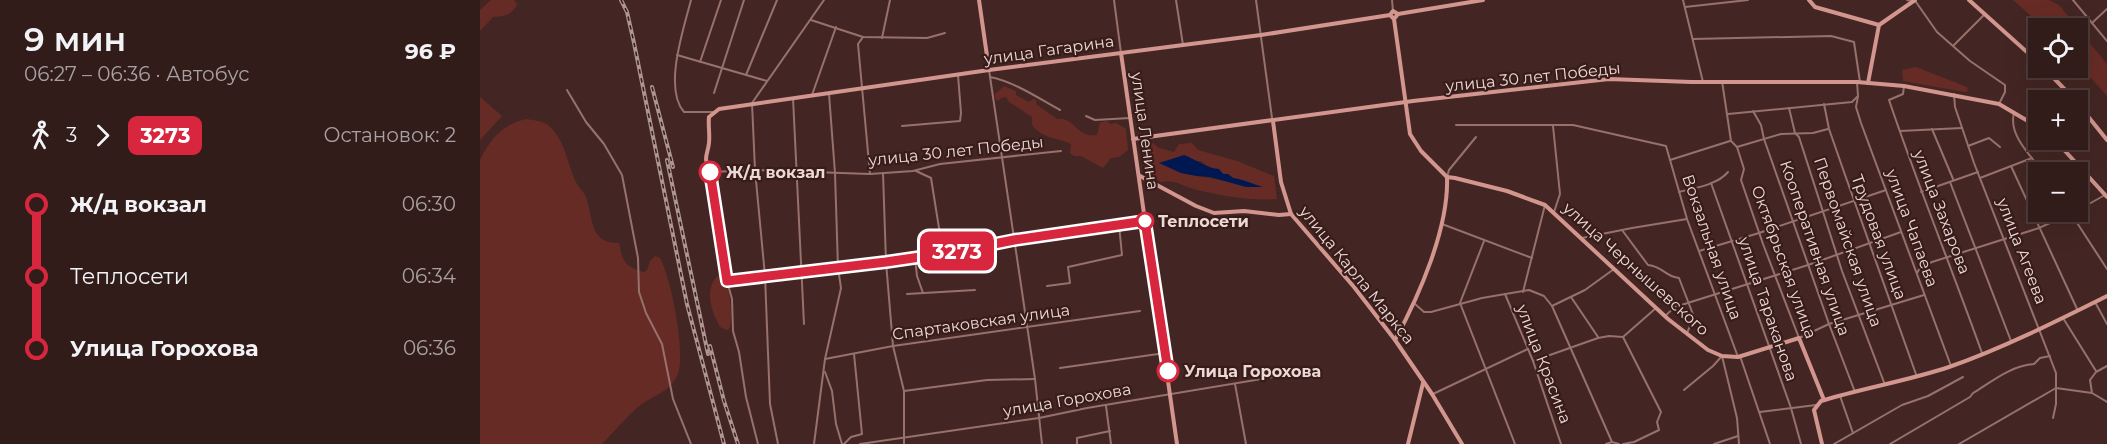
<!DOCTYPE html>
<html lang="ru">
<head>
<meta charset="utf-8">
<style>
	:root { --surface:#321c1a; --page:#3d2927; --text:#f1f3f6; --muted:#a8a1a2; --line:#4d3a39 }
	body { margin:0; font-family:Montserrat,sans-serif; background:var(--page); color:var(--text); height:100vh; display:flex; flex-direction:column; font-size:22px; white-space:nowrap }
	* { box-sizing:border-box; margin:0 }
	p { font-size:20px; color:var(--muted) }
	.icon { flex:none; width:33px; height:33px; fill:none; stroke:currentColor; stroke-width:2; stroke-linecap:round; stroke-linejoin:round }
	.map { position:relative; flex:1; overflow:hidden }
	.side { display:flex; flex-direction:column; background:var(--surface); width:480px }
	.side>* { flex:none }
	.badge { padding:0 12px; border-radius:9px; font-size:21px; line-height:39px }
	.controls { position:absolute; left:1548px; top:18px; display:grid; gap:12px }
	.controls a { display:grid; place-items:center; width:60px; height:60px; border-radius:0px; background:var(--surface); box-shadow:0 6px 24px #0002,0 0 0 2px var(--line); font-size:30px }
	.map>.badge { position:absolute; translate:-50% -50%; box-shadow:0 0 0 3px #fff }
	.legs { display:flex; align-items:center; gap:9px; height:66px; padding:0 24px; font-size:20px }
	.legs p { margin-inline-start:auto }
	.headline { display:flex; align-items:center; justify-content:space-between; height:102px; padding:0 24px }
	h1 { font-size:33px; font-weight:600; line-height:45px }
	ul { padding:0 24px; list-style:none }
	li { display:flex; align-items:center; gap:21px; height:72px; font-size:22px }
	li i { display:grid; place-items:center; width:9px; height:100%; margin:0 8px; background:currentColor }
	li i::after { content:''; width:15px; height:15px; margin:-8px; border:4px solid; border-radius:50%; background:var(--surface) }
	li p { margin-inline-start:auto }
	li:first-child i { background:linear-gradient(#0000 50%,currentColor 0) }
	li:last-child i { background:linear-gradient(currentColor 50%,#0000 0) }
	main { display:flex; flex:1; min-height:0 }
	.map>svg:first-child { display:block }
	.green { fill:#672b25; fill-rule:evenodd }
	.water { fill:#001851 }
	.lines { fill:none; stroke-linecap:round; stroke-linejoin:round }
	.street { stroke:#97716c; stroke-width:2 }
	.secondary { stroke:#d2968e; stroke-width:4 }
	.rail-casing { stroke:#ac9592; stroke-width:4 }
	.rail { stroke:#381c19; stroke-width:1.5; stroke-dasharray:4.5; stroke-linecap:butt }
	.line-1-casing { stroke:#fff; stroke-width:14 }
	.line-1 { stroke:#d7263d; stroke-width:9 }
	.stop-1-dot { fill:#fff; stroke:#d7263d; stroke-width:3 }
	.labels { text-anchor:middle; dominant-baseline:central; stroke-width:4.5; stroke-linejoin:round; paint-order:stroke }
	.street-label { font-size:16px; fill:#ecd8d5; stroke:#381c19 }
	.stop-label { font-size:16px; font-weight:bold; fill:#ecd8d5; stroke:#381c19; text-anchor:start }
</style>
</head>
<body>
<main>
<section class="side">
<div class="headline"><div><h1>9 мин</h1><p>06:27 – 06:36 · Автобус</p></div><b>96 ₽</b></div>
<div class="legs"><svg class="icon" aria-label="walk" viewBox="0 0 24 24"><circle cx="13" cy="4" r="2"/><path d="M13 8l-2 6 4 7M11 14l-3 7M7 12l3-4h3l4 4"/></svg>3<svg class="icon" aria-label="forward" viewBox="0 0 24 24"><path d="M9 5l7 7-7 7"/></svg><b class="badge" style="background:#d7263d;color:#fff">3273</b><p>Остановок: 2</p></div>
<ul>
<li><i style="color:#d7263d"></i><b>Ж/д вокзал</b><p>06:30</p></li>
<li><i style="color:#d7263d"></i><span>Теплосети</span><p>06:34</p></li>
<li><i style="color:#d7263d"></i><b>Улица Горохова</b><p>06:36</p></li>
</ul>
</section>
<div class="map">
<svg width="1627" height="444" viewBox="0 0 1627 444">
	<rect width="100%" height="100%" fill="#432623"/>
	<g class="green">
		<path d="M11,0H34L37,5C30,16 25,16 13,17L0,31V10Z"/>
		<polygon points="1533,0 1569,0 1579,5 1627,64 1627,96 1598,64 1598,28 1565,28"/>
		<polygon points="1436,67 1487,87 1488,91 1485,92 1423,81 1422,70"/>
		<path d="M524,86L536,91V95L549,102L553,99L556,100V104L577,119C594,116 596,138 617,135L620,123L626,121L631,124L636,123L646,129L648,150L639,157L631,158L623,168L601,156H594L590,153L591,144C576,137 563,139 552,125V117L529,102L526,97L521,98L518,101L515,98V94Z"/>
		<polygon points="0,97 22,116 0,140"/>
		<path d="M46,119C52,120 63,121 68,125C86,140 87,165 97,184C99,188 103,191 105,195C114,216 108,244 139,243C143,262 144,266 164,272L167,270L170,261L175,256L180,258C191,278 207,356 197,376C189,393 171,396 158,407C145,418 134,432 122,444H0V160C11,138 22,125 46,119Z"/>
		<path d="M673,143L679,148L694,152L699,144L712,143L718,150L757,161L794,176L797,199C771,201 743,196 717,190C704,187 695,179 681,182L664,172L663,146ZM717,161H721C727,167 740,174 748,174L753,178L782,187L717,176L701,173L694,168Z"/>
		<path d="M240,274C251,284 252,313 250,328L247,330L240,327C231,311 223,286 240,274Z"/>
	</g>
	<path class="water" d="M704,155C715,159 729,169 739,169L743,174H748L753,178C763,179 772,184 783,187H766L730,177L717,176L701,173L679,163Z"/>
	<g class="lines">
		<g class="street">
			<path d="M211,0C204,28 183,88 204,112H233"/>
			<polyline points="634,0 641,53"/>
			<polyline points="696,0 703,45"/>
			<polyline points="776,0 792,118"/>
			<polyline points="912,0 913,11"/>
			<polyline points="1203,0 1223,82"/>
			<polyline points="1427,0 1436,2 1457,32 1490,61 1525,85 1525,92 1519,104"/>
			<polyline points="1593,0 1627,41"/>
			<polyline points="1205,7 1268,0"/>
			<polyline points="331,20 383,37 447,38 465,33"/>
			<polyline points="1612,23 1627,9"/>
			<polyline points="383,37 378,44 390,174"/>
			<polyline points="402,38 410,0"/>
			<polyline points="1213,39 1351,36 1374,42 1380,82"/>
			<polyline points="1473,46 1505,14"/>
			<polyline points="197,55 287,81"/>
			<polyline points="220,62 241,0"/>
			<polyline points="509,70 555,379 562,444"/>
			<polyline points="266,75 297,0"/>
			<path d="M510,77C535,82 558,98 580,110"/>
			<polyline points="1242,81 1251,141 1257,147 1264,169 1261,180 1283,244 1319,338 1349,324 1444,295"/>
			<path d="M1424,86L1423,94L1409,100C1438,186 1472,269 1502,353"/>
			<polyline points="87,90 106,122 124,144 142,175 158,258 159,292 166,313 182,344 193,399 211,444"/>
			<polyline points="234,93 264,0"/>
			<polyline points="1474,94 1475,107 1494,163 1576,373 1576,404 1573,418"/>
			<polyline points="332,95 356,27"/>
			<polyline points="1378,96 1376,107 1381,123 1471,366"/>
			<polyline points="313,98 324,324"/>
			<polyline points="1344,104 1349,129 1364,172 1437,377"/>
			<polyline points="1309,108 1315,133 1319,137 1362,271 1405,385"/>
			<polyline points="1273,111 1281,125 1284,139 1349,324 1375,392"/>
			<path d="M1534,113C1528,135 1551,156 1563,172"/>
			<polyline points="1248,114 1372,102 1378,96 1377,82"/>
			<polyline points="606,116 615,120 650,118"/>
			<polyline points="976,125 1093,125 1186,146 1207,219 1258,357"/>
			<polyline points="422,126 480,121 481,113 478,75"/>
			<polyline points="1073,126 1080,194 1074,212"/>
			<polyline points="1452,129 1473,179"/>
			<polyline points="1420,131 1482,128"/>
			<polyline points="1488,146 1509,138 1520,147"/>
			<polyline points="1257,147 1301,134 1333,133 1348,129"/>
			<polyline points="1190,160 1250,141"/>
			<polyline points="1531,166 1598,311"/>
			<polyline points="436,171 451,178 463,253"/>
			<polyline points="231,172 275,170 390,174 433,171 460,164 581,151"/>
			<polyline points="403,173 406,262 413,346 424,391 424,444"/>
			<polyline points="967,177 969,170 996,137"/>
			<polyline points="1500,178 1552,158"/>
			<polyline points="1470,182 1531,341"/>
			<polyline points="1231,183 1311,408 1321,444"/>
			<path d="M1199,192C1215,188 1237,185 1248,172"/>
			<polyline points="1441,192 1498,172"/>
			<polyline points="1598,210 1625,195"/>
			<polyline points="1590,212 1627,269"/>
			<polyline points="962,224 1052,258"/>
			<path d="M1142,230L1168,265C1184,267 1184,276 1199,278L1214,317L1207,333"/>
			<polyline points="1102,238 1152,228 1207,219"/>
			<polyline points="1004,241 980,303 1035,444"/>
			<polyline points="1219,251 1279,233 1406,190"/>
			<polyline points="435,258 437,276 443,293"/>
			<polyline points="1437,273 1440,268 1452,262 1559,228 1594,212"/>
			<polyline points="567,286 590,283 588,267 642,255 639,225"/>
			<polyline points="1043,292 1065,205"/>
			<polyline points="427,294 495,290"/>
			<polyline points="1025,294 1053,361 1081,444"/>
			<polyline points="1091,297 1118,337"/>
			<polyline points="1615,302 1627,324"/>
			<polyline points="935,304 944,312 951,312 1002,298 1049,290 1064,296 1072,306 1132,442"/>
			<polyline points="1072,306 1105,290 1134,269"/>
			<polyline points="1185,316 1195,307 1328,265 1421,232"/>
			<polyline points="1583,318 1616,371"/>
			<polyline points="1143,337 1181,412 1177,422 1179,430 1154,442 1143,444"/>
			<polyline points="1242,356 1257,418 1259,444"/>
			<polyline points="1260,356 1290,444"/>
			<polyline points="345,359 413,346 660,311"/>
			<polyline points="1053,361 1118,338 1129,336 1143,337 1176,308"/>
			<polyline points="580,368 685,353"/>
			<polyline points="345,372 352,391 356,424 362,444"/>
			<polyline points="755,384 766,444"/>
			<polyline points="1204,390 1233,366 1242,356"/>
			<polyline points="424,391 507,380 555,379"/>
			<polyline points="1612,393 1627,402"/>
			<polyline points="953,394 1048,349"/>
			<polyline points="1360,396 1373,433"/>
			<polyline points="626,406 631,444"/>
			<polyline points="1280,412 1336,405"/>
			<polyline points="278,444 266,397 259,352 253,331 252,299 247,281 406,262 474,252 534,240 665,221"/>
			<polyline points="298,444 290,404 285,276 275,170 272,103 344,0"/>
			<polyline points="334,444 345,359 361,288 358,268 355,173 349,94"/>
			<polyline points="364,444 371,437 382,434 374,354"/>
			<polyline points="380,444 559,418 607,408 799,376"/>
			<polyline points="597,444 597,438 630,431"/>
			<polyline points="1126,444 1132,442 1139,444"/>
			<polyline points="1234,444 1258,436"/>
			<polyline points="1354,444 1422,405 1448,396 1483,377"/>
			<path d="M1410,444L1490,397L1493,393C1511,382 1532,365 1554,364L1560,358L1570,356"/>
			<polyline points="1479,444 1576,388 1612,393 1610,380 1616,372 1627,366"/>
		</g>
		<g class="secondary">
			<polyline points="499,0 509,70"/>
			<polyline points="1329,0 1335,7 1399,25 1435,0"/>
			<polyline points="1489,0 1558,62"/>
			<polyline points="918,14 1003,0"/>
			<path d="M914,19L930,134L941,151L967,177C969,228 939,296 915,340"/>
			<polyline points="641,53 697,444"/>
			<polyline points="1564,68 1595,100"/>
			<polyline points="1388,83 1399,25"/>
			<polyline points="1598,104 1627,140"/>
			<polyline points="793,121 801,182 811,214 874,287 915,340 952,394 982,444"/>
			<polyline points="653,139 933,101 1129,79 1211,82 1377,82 1424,86 1519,104 1558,127"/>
			<polyline points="1575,140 1627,197"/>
			<polyline points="660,176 716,206 734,213 764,211 799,215 811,214"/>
			<polyline points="967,177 975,178 1027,191 1065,205 1188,319 1228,350 1242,356 1258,357 1319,338 1344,400"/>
			<path d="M247,281L230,172C223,155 227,158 229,143C230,134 228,125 229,117L239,109L509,70L781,35L910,15L913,11L918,14L914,19L910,15"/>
			<polyline points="928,444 943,383"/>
			<path d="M1342,444L1334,410L1341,401C1383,388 1427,381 1469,367C1521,349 1577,321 1627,296"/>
		</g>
		<g class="rail-casing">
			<g id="rail">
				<polyline points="141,0 147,12 154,43 207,304 244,444"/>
				<polyline points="172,87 193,167"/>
				<polyline points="187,160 228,354"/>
				<polyline points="230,346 244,401 258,444"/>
			</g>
		</g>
		<use href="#rail" class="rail"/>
	</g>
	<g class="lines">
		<g class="line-1-casing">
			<polyline id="line-1" points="230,172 247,281 406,262 474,252 534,240 665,221 688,371"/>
		</g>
		<use href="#line-1" class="line-1"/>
	</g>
	<g class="stop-1-dot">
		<circle cx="230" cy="172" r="10"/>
		<circle cx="665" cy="221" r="8"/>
		<circle cx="688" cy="371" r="10"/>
	</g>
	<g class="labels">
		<g class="street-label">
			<text transform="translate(569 50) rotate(-8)">улица Гагарина</text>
			<text transform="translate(1053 77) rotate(-6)">улица 30 лет Победы</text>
			<text transform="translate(665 131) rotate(82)">улица Ленина</text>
			<text transform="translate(476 151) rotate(-6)">улица 30 лет Победы</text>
			<text transform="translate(1462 212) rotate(69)">улица Захарова</text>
			<text transform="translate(1432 228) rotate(70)">улица Чапаева</text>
			<text transform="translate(1399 237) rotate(70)">Трудовая улица</text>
			<text transform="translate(1368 242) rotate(71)">Первомайская улица</text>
			<text transform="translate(1232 247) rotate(71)">Вокзальная улица</text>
			<text transform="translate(1335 248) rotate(71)">Кооперативная улица</text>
			<text transform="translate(1542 251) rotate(69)">улица Агеева</text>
			<text transform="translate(1304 262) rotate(70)">Октябрьская улица</text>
			<text transform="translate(1156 269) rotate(42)">улица Чернышевского</text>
			<text transform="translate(877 275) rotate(51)">улица Карла Маркса</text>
			<text transform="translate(1288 309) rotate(71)">улица Тараканова</text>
			<text transform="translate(501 322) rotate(-8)">Спартаковская улица</text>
			<text transform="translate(1064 364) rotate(69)">улица Красина</text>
			<text transform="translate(587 400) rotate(-10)">улица Горохова</text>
		</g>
		<g class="stop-label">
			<text x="246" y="172">Ж/д вокзал</text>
			<text x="678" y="221">Теплосети</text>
			<text x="704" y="371">Улица Горохова</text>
		</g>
	</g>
</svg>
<div class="controls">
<a><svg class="icon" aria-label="locate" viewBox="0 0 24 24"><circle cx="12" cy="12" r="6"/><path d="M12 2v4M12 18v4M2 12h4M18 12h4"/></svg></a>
<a>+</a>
<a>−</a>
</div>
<b class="badge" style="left:477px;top:251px;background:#d7263d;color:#fff">3273</b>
</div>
</main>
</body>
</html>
